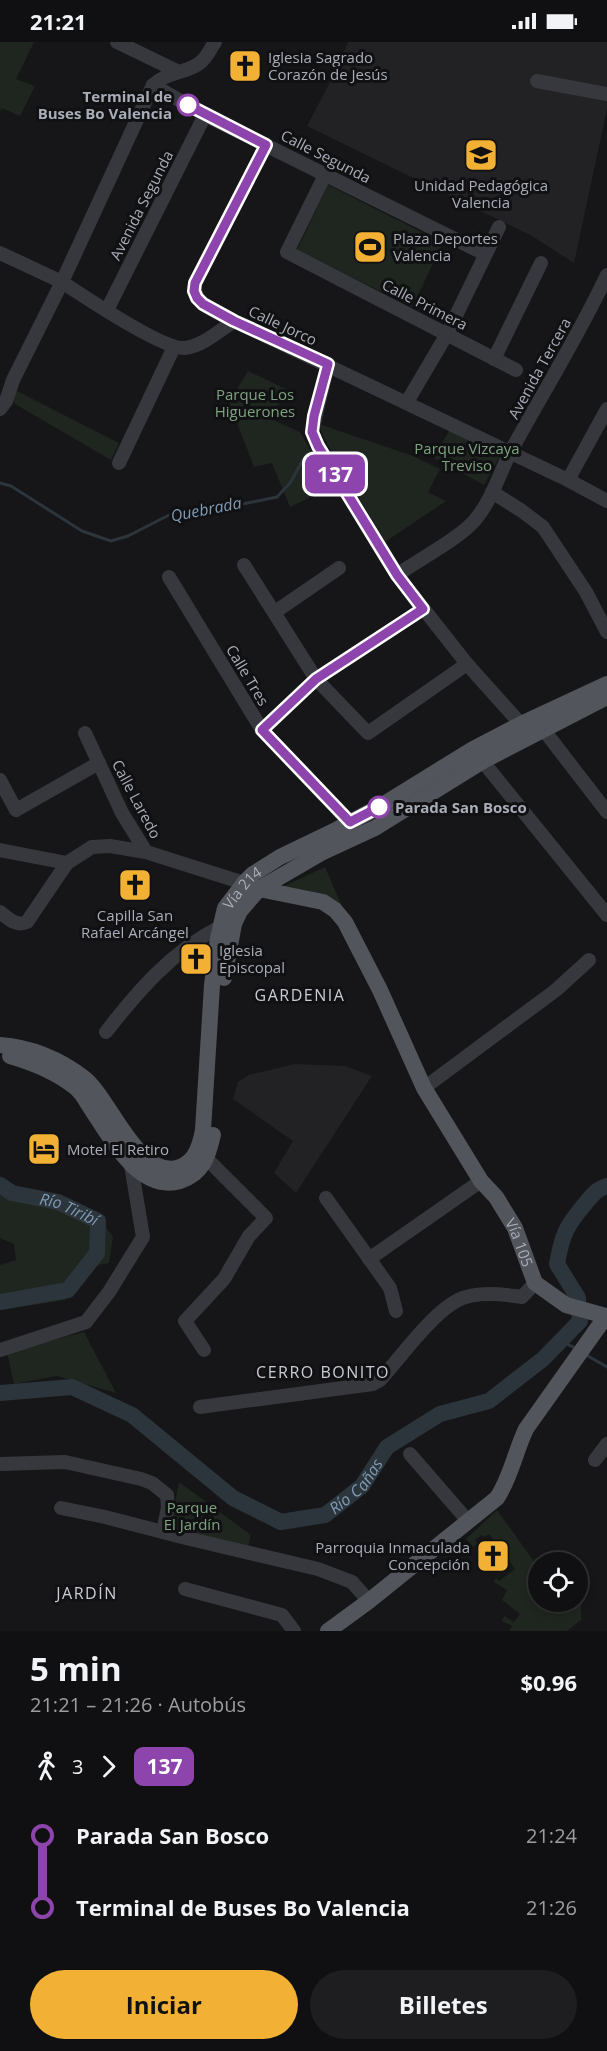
<!DOCTYPE html>
<html lang="es">
<head>
<meta charset="utf-8">
<style>
	:root { --surface:#101012; --page:#1e1e20; --text:#f1f3f6; --muted:#9c9d9f; --line:#303032; --accent:#f2b134 }
	body { margin:0; font-family:"Open Sans",sans-serif; background:var(--page); color:var(--text); height:100vh; display:flex; flex-direction:column; font-size:22px; white-space:nowrap }
	* { box-sizing:border-box; margin:0 }
	p { font-size:20px; color:var(--muted) }
	.icon { flex:none; width:33px; height:33px; fill:none; stroke:currentColor; stroke-width:2; stroke-linecap:round; stroke-linejoin:round }
	.map { position:relative; height:1589px; overflow:hidden }
	.side { display:flex; flex-direction:column; background:var(--surface); flex:1 }
	.side>* { flex:none }
	.badge { padding:0 12px; border-radius:9px; font-size:21px; line-height:39px }
	.fabs { position:absolute; left:528px; top:1510px; display:grid; gap:12px }
	.fabs a { display:grid; place-items:center; width:60px; height:60px; border-radius:50%; background:var(--surface); box-shadow:0 3px 9px #0003,0 0 0 2px var(--line); font-size:30px }
	.map>.badge { position:absolute; translate:-50% -50%; box-shadow:0 0 0 3px #fff }
	.legs { display:flex; align-items:center; gap:9px; height:66px; padding:0 30px; font-size:20px }
	.legs p { margin-inline-start:auto }
	.summary { display:flex; align-items:center; justify-content:space-between; height:102px; padding:0 30px }
	h1 { font-size:33px; font-weight:700; line-height:45px }
	.primary-button { display:flex; gap:12px; margin-top:auto; padding:12px 30px }
	.primary-button a { flex:1; height:69px; border-radius:36px; background:var(--accent); color:#111; font-size:24px; font-weight:700; line-height:69px; text-align:center }
	.primary-button a+a { background:var(--page); color:var(--text) }
	ul { padding:0 30px; list-style:none }
	li { display:flex; align-items:center; gap:21px; height:72px; font-size:22px }
	li i { display:grid; place-items:center; width:9px; height:100%; margin:0 8px; background:currentColor }
	li i::after { content:''; width:15px; height:15px; margin:-8px; border:4px solid; border-radius:50%; background:var(--surface) }
	li p { margin-inline-start:auto }
	li:first-child i { background:linear-gradient(#0000 50%,currentColor 0) }
	li:last-child i { background:linear-gradient(currentColor 50%,#0000 0) }
	.status { display:flex; justify-content:space-between; align-items:center; height:42px; padding:0 30px; background:var(--surface); direction:ltr }
	.status svg { height:16px; fill:currentColor }
	.map>svg:first-child { display:block }
	.built { fill:#222225 }
	.green { fill:#1e261f }
	.lines { fill:none; stroke-linecap:round; stroke-linejoin:round }
	.stream { stroke:#2c353c; stroke-width:3 }
	.river { stroke:#2c353c; stroke-width:16 }
	.minor { stroke:#37383d; stroke-width:14 }
	.major { stroke:#53555c; stroke-width:16 }
	.line-1-casing { stroke:#fff; stroke-width:14 }
	.line-1 { stroke:#8e44ad; stroke-width:9 }
	.stop-1-dot { fill:#fff; stroke:#8e44ad; stroke-width:3 }
	.labels { text-anchor:middle; dominant-baseline:central; stroke-width:6; stroke-linejoin:round; paint-order:stroke }
	.poi-label { font-size:15px; fill:#a8adb8; stroke:#111113; text-anchor:start }
	.stop-label { font-size:15px; font-weight:bold; fill:#a8adb8; stroke:#111113; text-anchor:end }
	.street-label { font-size:15px; fill:#a8adb8; stroke:#111113 }
	.park-label { font-size:15px; fill:#7fa381; stroke:#111113 }
	.water-label { font-size:16px; font-style:italic; fill:#7f9bb3; stroke:#111113 }
	.neighbourhood-label { font-size:16px; letter-spacing:1.5px; fill:#c9ccd4; stroke:#111113 }
</style>
</head>
<body>
<div class="status"><b>21:21</b><svg viewBox="0 0 49 12"><path d="M0 12V9h3v3zM5 12V6h3v6zM10 12V3h3v9zM15 12V0h3v12zM26 1h20v11H26zM47 4h2v5h-2z"/></svg></div>
<div class="map">
<svg width="607" height="1589" viewBox="0 0 607 1589">
	<rect width="100%" height="100%" fill="#161618"/>
	<g class="built">
		<polygon points="348,0 607,0 607,67 574,221 532,194 307,84 337,27"/>
		<polygon points="295,1022 345,1024 372,1034 296,1151 274,1131 293,1099 233,1057 238,1040 249,1033"/>
	</g>
	<g class="green">
		<polygon points="0,0 34,0 16,37 35,44 20,74 2,66 0,69"/>
		<polygon points="328,143 443,201 412,265 297,208"/>
		<polygon points="248,329 286,347 271,377 300,390 332,445 290,465 272,421 254,425 229,360"/>
		<polygon points="15,348 119,401 111,418 15,362 13,358"/>
		<polygon points="319,382 413,414 440,427 428,450 446,459 385,500 324,396"/>
		<polygon points="450,387 500,414 484,443 434,416"/>
		<polygon points="325,825 344,869 278,847"/>
		<path d="M0,1140C29,1153 80,1159 102,1180C106,1184 109,1190 113,1195L109,1221L98,1223L65,1258L0,1268V1223L16,1218L14,1202L0,1196Z"/>
		<polygon points="84,1290 116,1351 57,1334 14,1342 7,1310"/>
		<polygon points="179,1440 251,1493 248,1504 170,1488"/>
		<polygon points="497,1468 538,1525 538,1560 578,1560 578,1554 581,1556 581,1578 567,1589 509,1589 512,1584 502,1579 504,1574 514,1580 520,1572 502,1558 507,1548 494,1540 496,1536 499,1539 515,1527 489,1492 484,1495 482,1493 475,1498 477,1502 473,1505 466,1497"/>
	</g>
	<g class="lines">
		<g class="stream">
			<polyline points="0,441 11,444 82,489 111,499 128,494 175,470 243,462 277,455 290,441 304,416"/>
			<polyline points="561,1299 575,1306"/>
			<polyline points="588,1314 607,1325"/>
		</g>
		<g class="river">
			<path id="s1" d="M0,1143L12,1151L58,1160L98,1179L97,1211L68,1248L0,1260"/>
			<path id="s2" d="M0,1351L72,1345L132,1373L233,1456L281,1480L325,1473L362,1444L387,1405L440,1372L489,1359L543,1317L580,1279L578,1256L557,1222C562,1193 566,1184 585,1162C592,1153 597,1147 607,1144"/>
		</g>
		<g class="minor">
			<polyline points="117,0 177,29"/>
			<path d="M215,0C211,6 207,15 201,20C189,31 170,28 153,43L62,240C83,254 164,308 185,306C203,304 220,288 234,279"/>
			<polyline points="537,39 607,52"/>
			<polyline points="153,43 205,73 485,212"/>
			<path d="M266,103L195,241C192,263 218,270 234,279L568,438L607,459"/>
			<polyline points="325,133 287,210 516,328"/>
			<polyline points="0,211 62,240 13,338 6,359 0,367"/>
			<polyline points="107,268 205,73"/>
			<polyline points="494,317 541,221"/>
			<polyline points="328,322 312,390 318,404 397,533 467,622 527,689"/>
			<polyline points="407,360 447,292 499,185"/>
			<polyline points="119,421 174,305"/>
			<polyline points="568,438 607,367"/>
			<polyline points="492,450 522,469 543,485 586,550 607,590"/>
			<polyline points="244,523 316,637 368,691 467,622"/>
			<path d="M397,533C418,518 460,496 475,478C492,458 499,432 511,409C543,350 579,293 607,233"/>
			<polyline points="169,535 262,688 355,786"/>
			<polyline points="275,570 339,526"/>
			<polyline points="543,687 607,770"/>
			<polyline points="262,688 316,637 423,567"/>
			<polyline points="85,691 122,771 146,810 244,841"/>
			<polyline points="476,711 607,873"/>
			<polyline points="0,738 16,768 99,721"/>
			<polyline points="0,808 67,821 92,805 110,804 146,810"/>
			<path d="M0,870C8,876 16,885 27,880L67,821"/>
			<path d="M106,990C138,949 172,909 220,885"/>
			<polyline points="424,1046 556,948 589,918"/>
			<polyline points="326,1156 390,1246 396,1269"/>
			<polyline points="369,1217 481,1139"/>
			<polyline points="0,1308 86,1280 109,1250 143,1195 131,1123"/>
			<polyline points="204,1308 185,1279 224,1237 249,1194 266,1176 207,1117"/>
			<path d="M200,1365L373,1342L380,1338C401,1315 431,1272 458,1258C476,1249 502,1252 522,1255L535,1241"/>
			<polyline points="410,1412 468,1479"/>
			<polyline points="595,1418 607,1402"/>
			<polyline points="0,1422 65,1420 141,1437 152,1441 167,1453 168,1465 163,1490"/>
			<polyline points="61,1466 105,1475 186,1496 318,1527 352,1540 369,1559"/>
			<polyline points="185,1547 282,1573 294,1589"/>
		</g>
		<g class="major">
			<path id="s3" d="M244,841L259,847L323,860L335,868L345,880L380,948L424,1046L481,1139L496,1155L515,1186L535,1241L566,1263L606,1274L526,1387C515,1410 511,1435 497,1456L369,1559L328,1589"/>
			<polyline points="224,936 234,882 240,869 259,847 321,811 375,786 483,719 607,655"/>
			<path id="s4" d="M0,1003C30,1005 60,1017 84,1036C110,1056 139,1140 180,1125C196,1119 200,1103 203,1088L212,943L218,896L225,866L244,841L253,832L280,815L334,789L384,762L473,707L521,682L607,642"/>
			<path d="M10,1014C34,1021 57,1030 76,1046C82,1051 86,1059 90,1065C109,1093 138,1151 180,1139C203,1132 208,1114 213,1093"/>
		</g>
	</g>
	<g class="lines">
		<g class="line-1-casing">
			<polyline id="line-1" points="188,63 266,103 195,241 194,249 197,256 203,262 234,279 328,322 314,374 312,390 318,404 397,533 423,567 316,637 262,688 350,780 379,765"/>
		</g>
		<use href="#line-1" class="line-1"/>
	</g>
	<defs>
		<g id="church-square" transform="scale(1.725)"><rect x="-9" y="-9" width="18" height="18" rx="4" fill="#f2b134" stroke="#111113"/><path d="M-1.2-6h2.4v3.5h3.3v2.4h-3.3V6h-2.4V-.1h-3.3v-2.4h3.3Z" fill="#111"/></g>
		<g id="school-square" transform="scale(1.725)"><rect x="-9" y="-9" width="18" height="18" rx="4" fill="#f2b134" stroke="#111113"/><path d="M0-5L7-2L0 1L-7-2ZM-4 1L0 2.5L4 1V4Q0 6-4 4Z" fill="#111"/></g>
		<g id="stadium-square" transform="scale(1.725)"><rect x="-9" y="-9" width="18" height="18" rx="4" fill="#f2b134" stroke="#111113"/><path d="M0-5a6.5 5 0 1 0 0 10a6.5 5 0 1 0 0-10ZM-3.5-1.8h7v3.6h-7Z" fill="#111"/></g>
		<g id="hotel-square" transform="scale(1.725)"><rect x="-9" y="-9" width="18" height="18" rx="4" fill="#f2b134" stroke="#111113"/><path d="M-6-4.5h1.5V1H6V5H4.5V3h-9V5H-6ZM-4 0a1.8 1.8 0 1 1 3.6 0ZM.5 0V-2.5h3Q6-2.5 6 0Z" fill="#111"/></g>
	</defs>
	<g fill-rule="evenodd">
		<use href="#church-square" x="245" y="24"/>
		<use href="#school-square" x="481" y="113"/>
		<use href="#stadium-square" x="370" y="205"/>
		<use href="#church-square" x="135" y="843"/>
		<use href="#church-square" x="196" y="917"/>
		<use href="#hotel-square" x="44" y="1107"/>
		<use href="#church-square" x="493" y="1514"/>
	</g>
	<g class="stop-1-dot">
		<circle cx="188" cy="63" r="10"/>
		<circle cx="379" cy="765" r="10"/>
	</g>
	<g class="labels">
		<g class="poi-label">
			<text x="268" y="15">Iglesia Sagrado<tspan x="268" dy="17">Corazón de Jesús</tspan></text>
			<text x="481" y="143" text-anchor="middle">Unidad Pedagógica<tspan x="481" dy="17">Valencia</tspan></text>
			<text x="393" y="196">Plaza Deportes<tspan x="393" dy="17">Valencia</tspan></text>
			<text x="135" y="873" text-anchor="middle">Capilla San<tspan x="135" dy="17">Rafael Arcángel</tspan></text>
			<text x="219" y="908">Iglesia<tspan x="219" dy="17">Episcopal</tspan></text>
			<text x="67" y="1107">Motel El Retiro</text>
			<text x="470" y="1505" text-anchor="end">Parroquia Inmaculada<tspan x="470" dy="17">Concepción</tspan></text>
		</g>
		<g class="stop-label">
			<text x="172" y="54">Terminal de<tspan x="172" dy="17">Buses Bo Valencia</tspan></text>
			<text x="395" y="765" text-anchor="start">Parada San Bosco</text>
		</g>
		<g class="street-label">
			<text transform="translate(326 114) rotate(27)">Calle Segunda</text>
			<text transform="translate(141 163) rotate(-63)">Avenida Segunda</text>
			<text transform="translate(425 262) rotate(27)">Calle Primera</text>
			<text transform="translate(283 283) rotate(25)">Calle Jorco</text>
			<text transform="translate(539 326) rotate(-61)">Avenida Tercera</text>
			<text transform="translate(248 633) rotate(59)">Calle Tres</text>
			<text transform="translate(137 757) rotate(62)">Calle Laredo</text>
			<text stroke="none"><textPath href="#s4" startOffset="526">Vía 214</textPath></text>
			<text stroke="none"><textPath href="#s3" startOffset="478">Vía 105</textPath></text>
		</g>
		<g class="park-label">
			<text x="255" y="352">Parque Los<tspan x="255" dy="17">Higuerones</tspan></text>
			<text x="467" y="406">Parque Vizcaya<tspan x="467" dy="17">Treviso</tspan></text>
			<text x="192" y="1465">Parque<tspan x="192" dy="17">El Jardín</tspan></text>
		</g>
		<g class="water-label">
			<text transform="translate(206 467) rotate(-11)">Quebrada</text>
			<text stroke="none"><textPath href="#s1" startOffset="74">Río Tiribí</textPath></text>
			<text stroke="none"><textPath href="#s2" startOffset="410">Río Cañas</textPath></text>
		</g>
		<g class="neighbourhood-label">
			<text x="300" y="953">GARDENIA</text>
			<text x="323" y="1330">CERRO BONITO</text>
			<text x="87" y="1551">JARDÍN</text>
		</g>
	</g>
</svg>
<div class="fabs">
<a><svg class="icon" aria-label="locate" viewBox="0 0 24 24"><circle cx="12" cy="12" r="6"/><path d="M12 2v4M12 18v4M2 12h4M18 12h4"/></svg></a>
</div>
<b class="badge" style="left:335px;top:432px;background:#8e44ad;color:#fff">137</b>
</div>
<section class="side">
<div class="summary"><div><h1>5 min</h1><p>21:21 – 21:26 · Autobús</p></div><b>$0.96</b></div>
<div class="legs"><svg class="icon" aria-label="walk" viewBox="0 0 24 24"><circle cx="13" cy="4" r="2"/><path d="M13 8l-2 6 4 7M11 14l-3 7M7 12l3-4h3l4 4"/></svg>3<svg class="icon" aria-label="forward" viewBox="0 0 24 24"><path d="M9 5l7 7-7 7"/></svg><b class="badge" style="background:#8e44ad;color:#fff">137</b></div>
<ul>
<li><i style="color:#8e44ad"></i><b>Parada San Bosco</b><p>21:24</p></li>
<li><i style="color:#8e44ad"></i><b>Terminal de Buses Bo Valencia</b><p>21:26</p></li>
</ul>
<div class="primary-button"><a>Iniciar</a><a>Billetes</a></div>
</section>
</body>
</html>
